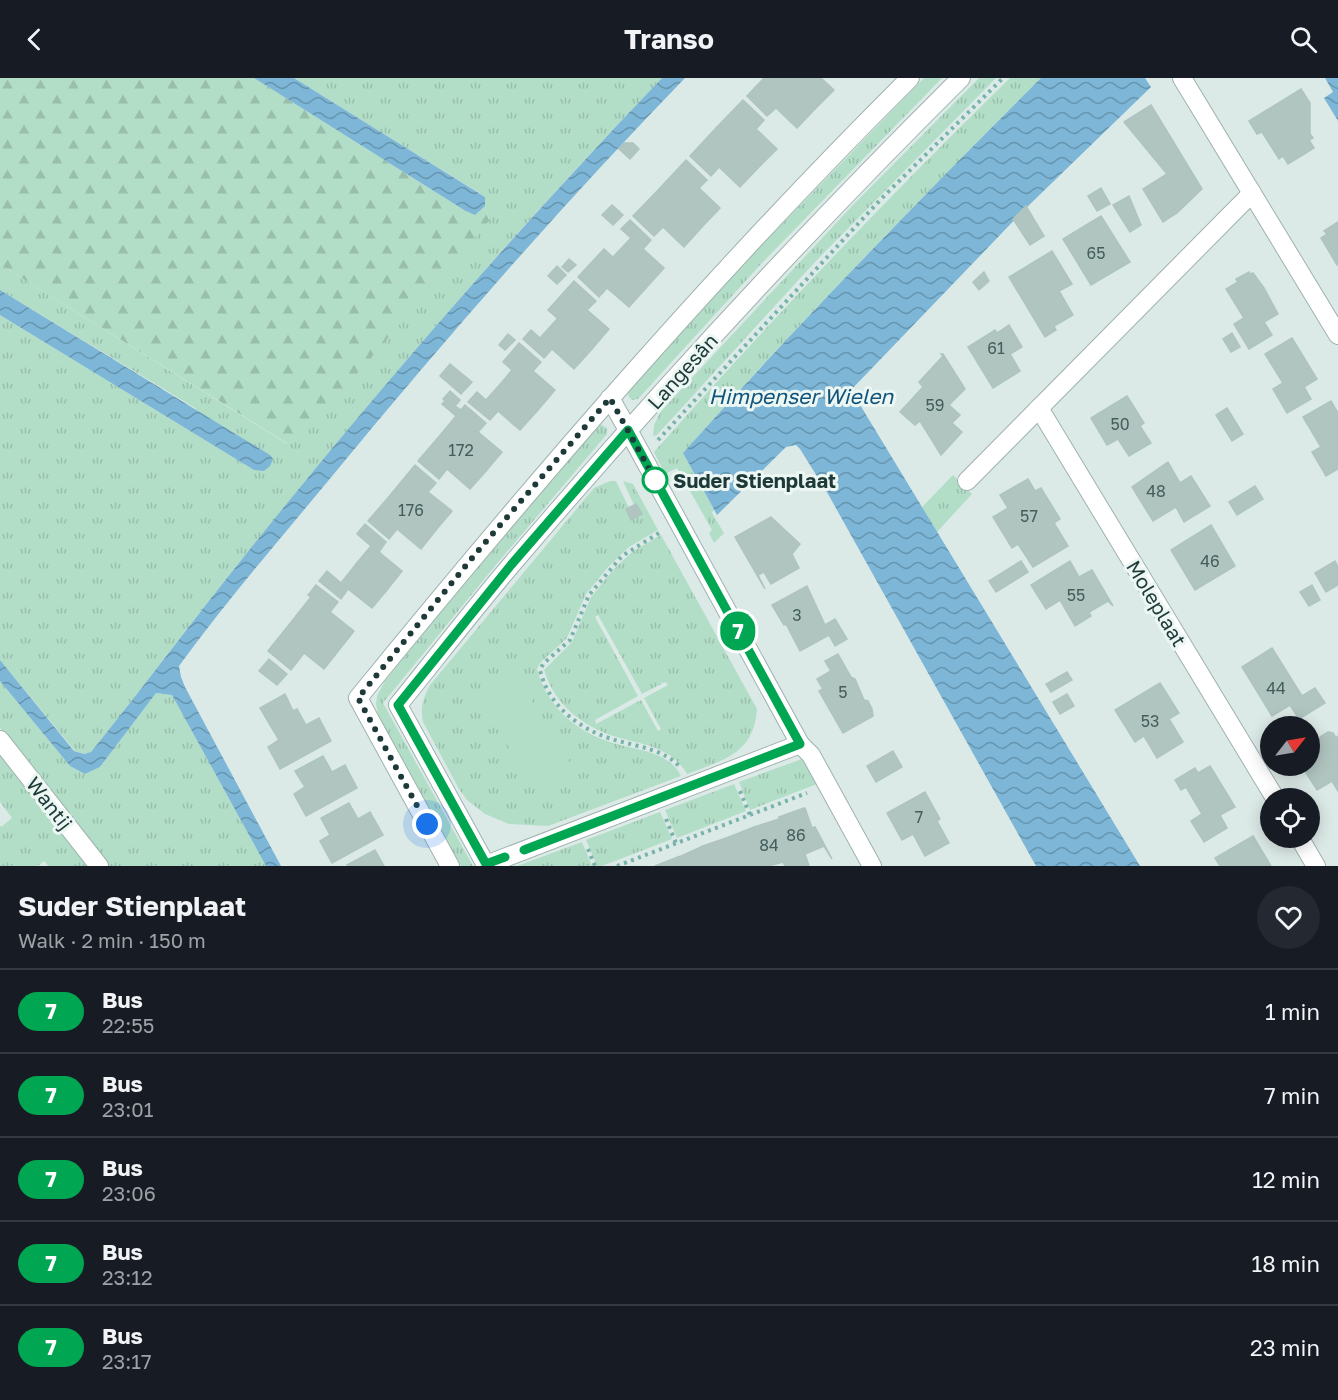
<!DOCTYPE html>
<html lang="en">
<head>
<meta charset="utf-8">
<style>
	:root { --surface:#171b24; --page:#242831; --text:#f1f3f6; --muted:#9ea1a6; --line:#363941 }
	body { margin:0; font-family:"Golos Text",sans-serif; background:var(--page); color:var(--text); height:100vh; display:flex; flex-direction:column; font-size:22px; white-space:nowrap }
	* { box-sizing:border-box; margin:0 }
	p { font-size:20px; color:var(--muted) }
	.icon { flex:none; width:33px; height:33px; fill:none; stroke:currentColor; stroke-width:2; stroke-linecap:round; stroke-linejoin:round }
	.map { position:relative; height:788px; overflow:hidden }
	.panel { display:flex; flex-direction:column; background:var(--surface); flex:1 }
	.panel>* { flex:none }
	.badge { padding:0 12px; border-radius:20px; font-size:21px; line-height:39px }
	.needle { width:39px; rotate:59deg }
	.fabs { position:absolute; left:1260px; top:638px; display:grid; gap:12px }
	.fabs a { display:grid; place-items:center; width:60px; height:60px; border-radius:50%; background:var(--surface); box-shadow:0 3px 15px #0003; font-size:30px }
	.you { position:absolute; width:30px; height:30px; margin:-15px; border:4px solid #fff; border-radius:50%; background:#1a73e8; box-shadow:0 0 0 9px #1a73e833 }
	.map>.badge { position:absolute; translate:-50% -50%; box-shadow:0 0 0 3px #fff }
	.round { display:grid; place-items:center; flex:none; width:63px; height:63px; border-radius:32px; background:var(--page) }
	.summary { display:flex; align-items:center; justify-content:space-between; height:102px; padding:0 18px }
	h1 { font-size:28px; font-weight:700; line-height:45px }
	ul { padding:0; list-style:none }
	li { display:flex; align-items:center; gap:18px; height:84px; padding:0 18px; border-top:2px solid var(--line) }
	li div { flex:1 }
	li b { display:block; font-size:22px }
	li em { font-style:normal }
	li .badge { min-width:66px; font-weight:700; text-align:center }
	header { display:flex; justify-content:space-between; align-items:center; height:78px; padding:0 18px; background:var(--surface); font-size:27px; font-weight:700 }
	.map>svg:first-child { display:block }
	.grass { fill:url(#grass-tufts); fill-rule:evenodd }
	.forest { fill:url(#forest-firs) }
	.garden { fill:#b2dec7 }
	.water { fill:url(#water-waves) }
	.building { fill:#b1c5c0; stroke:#aec4c0; stroke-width:1.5 }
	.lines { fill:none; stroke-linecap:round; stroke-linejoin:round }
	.minor-casing { stroke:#9fb2af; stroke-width:20 }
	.tertiary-casing { stroke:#9fb2af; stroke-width:20 }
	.path { stroke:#79b1ab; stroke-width:4; stroke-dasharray:3 4.5; stroke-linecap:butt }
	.minor { stroke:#fff; stroke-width:18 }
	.tertiary { stroke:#fff; stroke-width:18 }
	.line-casing { stroke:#fff; stroke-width:14 }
	.line { stroke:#00a651; stroke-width:9 }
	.walk { stroke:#1d3a39; stroke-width:6; stroke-dasharray:0 10.8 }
	.stop-dot { fill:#fff; stroke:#00a651; stroke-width:3 }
	.labels { text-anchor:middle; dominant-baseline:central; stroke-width:6; stroke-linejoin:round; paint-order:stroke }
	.number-label { font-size:16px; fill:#425d5b }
	.street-label { font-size:20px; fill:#1d3a39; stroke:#ecf7f4 }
	.stop-label { font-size:20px; font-weight:bold; fill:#1d3a39; stroke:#ecf7f4; text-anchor:start }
	.water-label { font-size:21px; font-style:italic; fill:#12547b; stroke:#ecf7f4 }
</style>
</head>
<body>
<header><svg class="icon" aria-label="back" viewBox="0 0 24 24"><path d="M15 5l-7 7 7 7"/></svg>Transo<svg class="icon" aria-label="search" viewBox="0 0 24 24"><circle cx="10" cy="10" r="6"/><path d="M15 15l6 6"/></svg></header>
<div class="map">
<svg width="1338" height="788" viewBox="0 0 1338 788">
	<defs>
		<pattern id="grass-tufts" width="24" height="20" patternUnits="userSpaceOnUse" patternTransform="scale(1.5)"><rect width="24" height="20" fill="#b2dec7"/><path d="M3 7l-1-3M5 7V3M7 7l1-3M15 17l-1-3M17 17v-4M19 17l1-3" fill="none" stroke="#99bfac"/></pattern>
		<pattern id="forest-firs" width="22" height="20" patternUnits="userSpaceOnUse" patternTransform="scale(1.5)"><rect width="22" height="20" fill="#b2dec7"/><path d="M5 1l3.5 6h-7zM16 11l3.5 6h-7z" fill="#99bfac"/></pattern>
		<pattern id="water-waves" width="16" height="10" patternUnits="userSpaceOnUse" patternTransform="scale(1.5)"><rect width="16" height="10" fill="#7db6d6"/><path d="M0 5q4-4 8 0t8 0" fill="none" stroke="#6695af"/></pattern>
	</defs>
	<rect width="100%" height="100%" fill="#dceae7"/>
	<g class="grass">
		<path d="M294,0H662C517,150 382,308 250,471C196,537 145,607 91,674L84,676L75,673L0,582V237L254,392L195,330L0,212V184L4,189L287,366L489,143L484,118Z"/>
		<polygon points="924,0 942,0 761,186 638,321 632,322 628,318 629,312 752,177"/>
		<polygon points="979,0 996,0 815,184 657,357 653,358 654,347 661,333 852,128"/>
		<path d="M1010,0H1041C919,122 798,245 683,375L714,432L712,435L724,455L714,465L709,455L712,452L677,390L665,396L654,374C768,245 887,120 1010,0Z"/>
		<polygon points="600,346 607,350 607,356 495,488 383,625 473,788 461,788 379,640 376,626 377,618 385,603 489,474"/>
		<polygon points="953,397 972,416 937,454 922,429"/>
		<path d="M610,403H616L629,430L632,441L642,436L636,426L634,427L623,403L633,406L658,452L629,469L609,488L586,516L567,560L540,585L537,591C547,630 579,656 617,666C641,673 669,674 681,698L548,748L509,746L485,736L467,722L459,711L423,644C420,630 423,620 430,607L594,410Z"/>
		<path d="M661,457L757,631C754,676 723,682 687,696C672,670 646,667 620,660C584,650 555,628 544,592L572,564L591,519L614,491L632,474ZM598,537L642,616L665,604L668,607L644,620L661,651L658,653L641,622L596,646L595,642L638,618L595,539Z"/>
		<polygon points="0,603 70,688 85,696 100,689 156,615 172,617 266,788 108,788 0,650"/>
		<polygon points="0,672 91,788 49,788 44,783 38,788 0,788 0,747 1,749 12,740 0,724"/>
		<polygon points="802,681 817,706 750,732 739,704"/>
		<polygon points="734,706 746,733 677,760 665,732"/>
		<polygon points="660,734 672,761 602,788 597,788 586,762"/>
		<polygon points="582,764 592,788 517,788"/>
	</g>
	<polygon class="forest" points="0,0 254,0 464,132 485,128 485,119 489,143 299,363 288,366 4,189 0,184"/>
	<polygon class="garden" points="512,590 572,688 534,711 475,614"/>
	<g class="water">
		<polygon points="254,0 294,0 485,119 485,128 475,137 464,132"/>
		<path d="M662,0H685C562,127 445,261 333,397C281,460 227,522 179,588L181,599L185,609L281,788H266L172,617L156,615L100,689L85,696L70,688L0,603V582L74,673L84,676L91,674C145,607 196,538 250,471C381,308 518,150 662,0Z"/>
		<path d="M1041,0H1145L1151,9L1025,131L851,312L1140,788H1036L828,416L800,371L796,367L786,369L717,437L683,375C798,246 919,122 1041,0Z"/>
		<polygon points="1325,0 1338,0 1338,43 1324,20 1333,14"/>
		<polygon points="0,212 270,377 273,381 270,388 264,393 254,392 0,237"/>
	</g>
	<g class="building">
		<polygon points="764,0 783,0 815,31 797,50 776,30 767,38 747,18"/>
		<polygon points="783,0 821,0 834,12 815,31"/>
		<polygon points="1301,11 1310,25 1310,56 1313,60 1309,62 1314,70 1288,86 1283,78 1279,81 1262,54 1257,56 1249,43"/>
		<polygon points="743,22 764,42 756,51 777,71 758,90 716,50"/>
		<polygon points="1151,27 1202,111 1177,135 1163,144 1143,111 1167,96 1124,44"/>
		<polygon points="716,50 758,90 740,109 719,89 711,98 690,78"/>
		<polygon points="624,65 633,65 639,71 630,81 619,71"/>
		<polygon points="686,82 707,102 699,110 720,130 702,149 660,110"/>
		<polygon points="660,110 702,149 684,169 663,149 654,158 633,138"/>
		<polygon points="1101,110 1110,126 1097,133 1088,118"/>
		<polygon points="1129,118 1141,147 1130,154 1113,127"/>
		<polygon points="612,127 623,137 613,147 602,137"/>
		<polygon points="1026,128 1044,158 1030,167 1013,141"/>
		<polygon points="1101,138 1130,184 1091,207 1063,161"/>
		<polygon points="630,142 651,162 643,171 664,190 646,210 613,179 631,160 621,151"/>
		<polygon points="1338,144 1338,186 1337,187 1321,160 1327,156 1324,153"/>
		<polygon points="604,171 646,210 629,229 607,210 599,219 578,199"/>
		<polygon points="1052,173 1072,206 1059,213 1073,237 1054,248 1056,252 1045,259 1009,199"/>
		<polygon points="569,181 576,187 568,194 562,189"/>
		<polygon points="557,188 566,197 557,206 548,198"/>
		<polygon points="984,194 989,203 979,212 973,204"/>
		<polygon points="1249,194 1250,196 1253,195 1264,210 1278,236 1264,244 1272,257 1249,271 1234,246 1244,240 1226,211 1238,204 1236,201"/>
		<polygon points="574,203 596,223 587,232 609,251 592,271 548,232"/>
		<polygon points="558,240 592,271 574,291 552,271 544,280 523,261 531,252 540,260"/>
		<polygon points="1009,247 1022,269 1010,276 1020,293 993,310 968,269 995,252 997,255"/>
		<polygon points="1232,255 1240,269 1231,274 1223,261"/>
		<polygon points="508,256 515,262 505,272 499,267"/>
		<polygon points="1292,260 1317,301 1304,309 1311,321 1287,335 1273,311 1283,305 1265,276"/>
		<polygon points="519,265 541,284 533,293 555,312 538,332 503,303 512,292 503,284"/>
		<polygon points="941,276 943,276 965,311 949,327 960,337 952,345 962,354 941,377 920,343 915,347 900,334 923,309 919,304 943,278"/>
		<polygon points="450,286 472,304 461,316 440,298"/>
		<polygon points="503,303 538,332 520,352 498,333 490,342 468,324 477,314 486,322"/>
		<polygon points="450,313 460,322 455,328 461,332 456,338 442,326 445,323 443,321"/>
		<polygon points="1127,318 1144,345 1140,348 1151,365 1129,378 1118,361 1107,367 1091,340"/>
		<polygon points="1331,323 1338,335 1338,391 1326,398 1312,374 1321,369 1303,339"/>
		<polygon points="465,327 486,345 478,354 502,374 486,393 442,355"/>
		<polygon points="1227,330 1243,356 1232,363 1216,337"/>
		<polygon points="442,355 486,393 470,411 447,391 439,401 418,383"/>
		<polygon points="1168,384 1180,405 1191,398 1210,428 1184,444 1176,429 1153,443 1132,409"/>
		<polygon points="415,387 436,405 428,414 452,433 436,452 392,415"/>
		<polygon points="1028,401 1035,413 1041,410 1060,441 1054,445 1068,468 1033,489 1018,466 1012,470 993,439 1008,430 1000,417"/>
		<polygon points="1255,408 1263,421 1237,437 1229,424"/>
		<polygon points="392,415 436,452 421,471 397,451 389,461 368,443"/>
		<polygon points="636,426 642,436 631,442 626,431"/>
		<polygon points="771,439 800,466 792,476 799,490 771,506 764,494 758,497 765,511 735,459"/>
		<polygon points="365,446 386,464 379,474 402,493 387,512 356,486 371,468 357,456"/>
		<polygon points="1211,447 1235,488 1195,512 1171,472"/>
		<polygon points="1021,483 1028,494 996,514 989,503"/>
		<polygon points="1070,483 1079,499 1092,492 1113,528 1108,523 1089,534 1091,538 1075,548 1060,522 1046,531 1031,507"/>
		<polygon points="1335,483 1338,489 1338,507 1326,514 1315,495"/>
		<polygon points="356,486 387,512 372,530 348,511 341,521 319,503 327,493 341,505"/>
		<polygon points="316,507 338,524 330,534 354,553 339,572 296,538 311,519 308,517"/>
		<polygon points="1312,507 1320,522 1309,528 1300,514"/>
		<polygon points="807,508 825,547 835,541 847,561 835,568 829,557 800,573 786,546 784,547 772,527"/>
		<polygon points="296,538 339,572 324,591 304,575 291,592 268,573"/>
		<polygon points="1272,570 1302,618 1315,610 1325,625 1299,641 1290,627 1272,638 1242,589"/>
		<polygon points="838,576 851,599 855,601 864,622 868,623 872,631 873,638 843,655 819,613 823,611 817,601 831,593 825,583"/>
		<polygon points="269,581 287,596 277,607 259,593"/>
		<polygon points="1067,594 1072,602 1051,614 1046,606"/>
		<polygon points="1160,605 1179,635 1169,641 1183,664 1157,680 1144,658 1135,664 1115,632"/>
		<polygon points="285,616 293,633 297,631 306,647 319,640 331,663 280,691 268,669 279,662 260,630"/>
		<polygon points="1067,616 1074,628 1060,636 1053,624"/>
		<polygon points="1328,654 1333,655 1336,660 1338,658 1338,713 1332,703 1317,712 1301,687 1310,687 1310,676 1321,669 1318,664 1320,659"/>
		<polygon points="893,673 902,689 876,704 867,688"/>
		<polygon points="323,678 332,694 345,687 357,710 306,738 294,716 305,709 295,693"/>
		<polygon points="1210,688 1235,729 1220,737 1227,750 1204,764 1191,743 1202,736 1186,709 1181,712 1175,702 1195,690 1198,695"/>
		<polygon points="925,714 940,741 937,743 949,765 925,778 913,756 902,762 887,735"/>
		<polygon points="349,725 358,741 370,734 383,757 332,785 320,763 330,757 321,740"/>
		<polygon points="804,730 805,730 812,750 815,749 832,781 824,768 805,776 809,788 797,788 779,739"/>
		<polygon points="779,739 797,788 785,788 783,784 769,788 754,749 779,741"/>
		<polygon points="754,749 769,788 740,788 729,759"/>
		<polygon points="1253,758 1271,788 1220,788 1215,780"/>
		<polygon points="729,759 740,788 711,788 703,768"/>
		<polygon points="703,768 711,788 682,788 678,778 679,779"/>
		<polygon points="375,772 384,788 348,788 347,787"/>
		<polygon points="678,778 682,788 655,788 678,779"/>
	</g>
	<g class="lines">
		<g class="minor-casing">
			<g id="minor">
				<polyline points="1182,0 1338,257"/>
				<polyline points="610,320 628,352"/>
				<polyline points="1039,330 1275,720"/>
				<polyline points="967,403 1252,115"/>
				<polyline points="0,662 99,788"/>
				<polyline points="800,666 811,677 872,788"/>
				<polyline points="1299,759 1316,788"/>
				<path d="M450,788L358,620C533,405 713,196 910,0"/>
			</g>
		</g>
		<g class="tertiary-casing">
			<path id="tertiary" d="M628,352L800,666L486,787L398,627C436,580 473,532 512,486C655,318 805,155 961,0"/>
		</g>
		<g class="path">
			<polyline points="658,362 881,121 1003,0"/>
			<path d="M659,455L622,478L589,517L570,562L543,586L540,592C549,630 583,654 619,663C640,669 664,672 679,688"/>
			<polyline points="740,713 750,737"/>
			<polyline points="666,741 676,765"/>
			<polyline points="588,771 595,788"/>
			<polyline points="617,788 807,715"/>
		</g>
		<use href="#minor" class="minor"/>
		<use href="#tertiary" class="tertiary"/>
	</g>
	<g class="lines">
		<g class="line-casing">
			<polyline id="line" points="505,779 486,786 398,627 511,487 628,352 800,666 524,772"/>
		</g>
		<use href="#line" class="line"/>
		<polyline class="walk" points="427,746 358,620 477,474 610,320 655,402"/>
	</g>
	<circle class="stop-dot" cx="655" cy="402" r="12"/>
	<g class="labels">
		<g class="number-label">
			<text x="1096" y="175">65</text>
			<text x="996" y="270">61</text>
			<text x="935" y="327">59</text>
			<text x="1120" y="346">50</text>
			<text x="461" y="372">172</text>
			<text x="1156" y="413">48</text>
			<text x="411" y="432">176</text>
			<text x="1029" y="438">57</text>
			<text x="1210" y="483">46</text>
			<text x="1076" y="517">55</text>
			<text x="797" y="537">3</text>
			<text x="1276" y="610">44</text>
			<text x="843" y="614">5</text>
			<text x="1150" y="643">53</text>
			<text x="919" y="739">7</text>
			<text x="796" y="757">86</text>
			<text x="769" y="767">84</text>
		</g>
		<g class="street-label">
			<text transform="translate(682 293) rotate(-48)">Langesân</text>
			<text transform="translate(1157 525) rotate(59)">Moleplaat</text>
			<text transform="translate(50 725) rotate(52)">Wantij</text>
		</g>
		<g class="stop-label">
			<text x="673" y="402">Suder Stienplaat</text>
		</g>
		<g class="water-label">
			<text x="801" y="318">Himpenser Wielen</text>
		</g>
	</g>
</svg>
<div class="fabs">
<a><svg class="needle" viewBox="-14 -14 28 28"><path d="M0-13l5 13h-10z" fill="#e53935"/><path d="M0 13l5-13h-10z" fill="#9ea1a6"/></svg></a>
<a><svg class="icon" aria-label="locate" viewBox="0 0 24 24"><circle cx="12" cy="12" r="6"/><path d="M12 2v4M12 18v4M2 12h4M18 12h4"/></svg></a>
</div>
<div class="you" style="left:427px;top:746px"></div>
<b class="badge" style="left:738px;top:553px;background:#00a651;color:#fff">7</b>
</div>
<section class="panel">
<div class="summary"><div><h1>Suder Stienplaat</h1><p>Walk · 2 min · 150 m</p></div><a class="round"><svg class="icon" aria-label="heart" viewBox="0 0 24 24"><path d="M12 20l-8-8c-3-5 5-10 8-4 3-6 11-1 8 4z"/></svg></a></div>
<ul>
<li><span class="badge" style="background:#00a651;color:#fff">7</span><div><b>Bus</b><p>22:55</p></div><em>1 min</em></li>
<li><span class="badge" style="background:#00a651;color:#fff">7</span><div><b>Bus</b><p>23:01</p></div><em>7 min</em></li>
<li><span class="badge" style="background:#00a651;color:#fff">7</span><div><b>Bus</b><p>23:06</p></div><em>12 min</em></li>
<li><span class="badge" style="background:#00a651;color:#fff">7</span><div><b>Bus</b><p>23:12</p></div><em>18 min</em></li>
<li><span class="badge" style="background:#00a651;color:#fff">7</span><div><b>Bus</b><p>23:17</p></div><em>23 min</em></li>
</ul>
</section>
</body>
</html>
